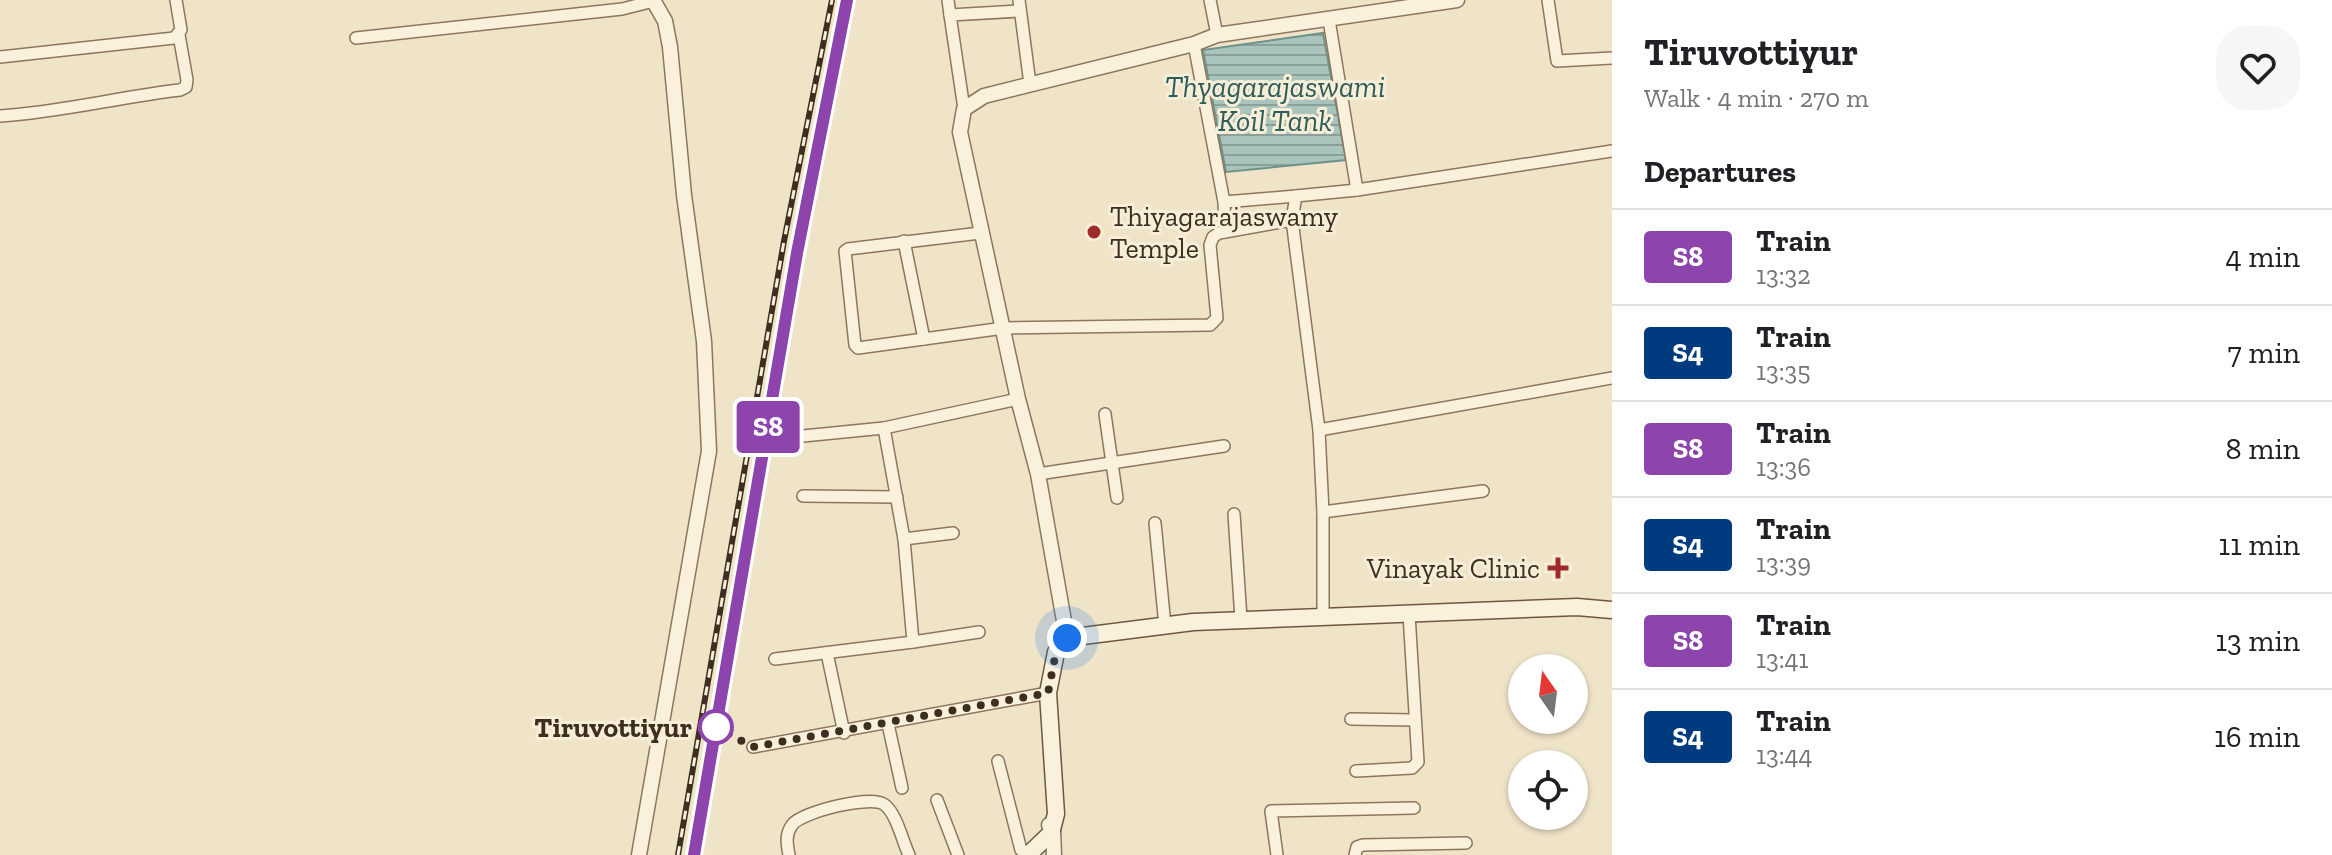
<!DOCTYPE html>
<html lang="en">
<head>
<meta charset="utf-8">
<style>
	:root { --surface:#fff; --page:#f6f6f6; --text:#202124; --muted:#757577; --line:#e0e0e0 }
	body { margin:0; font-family:"Zilla Slab",serif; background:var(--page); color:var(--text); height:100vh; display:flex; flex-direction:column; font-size:30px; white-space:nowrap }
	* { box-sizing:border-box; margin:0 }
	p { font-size:26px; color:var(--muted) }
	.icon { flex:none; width:44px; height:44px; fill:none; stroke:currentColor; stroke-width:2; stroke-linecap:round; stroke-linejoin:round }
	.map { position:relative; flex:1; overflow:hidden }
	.panel { display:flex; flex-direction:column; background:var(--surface); width:720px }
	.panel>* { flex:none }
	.badge { padding:0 16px; border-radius:6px; font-size:28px; line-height:52px }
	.needle { width:52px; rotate:346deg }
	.tools { position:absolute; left:1508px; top:654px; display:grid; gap:16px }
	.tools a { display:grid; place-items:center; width:80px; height:80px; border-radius:50%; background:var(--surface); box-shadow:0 2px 6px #0004; font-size:40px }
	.you { position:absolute; width:40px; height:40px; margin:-20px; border:6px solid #fff; border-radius:50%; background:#1a73e8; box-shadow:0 0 0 12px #1a73e833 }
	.map>.badge { position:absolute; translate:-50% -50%; box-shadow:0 0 0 4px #fff }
	h2 { padding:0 32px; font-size:30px; line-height:72px }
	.round { display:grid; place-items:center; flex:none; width:84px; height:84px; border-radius:32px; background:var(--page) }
	.summary { display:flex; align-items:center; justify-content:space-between; height:136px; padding:0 32px }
	h1 { font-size:38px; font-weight:800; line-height:60px }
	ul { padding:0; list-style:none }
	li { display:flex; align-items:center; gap:24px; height:96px; padding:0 32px; border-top:2px solid var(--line) }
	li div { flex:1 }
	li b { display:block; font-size:30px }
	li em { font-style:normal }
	li .badge { min-width:88px; font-weight:700; text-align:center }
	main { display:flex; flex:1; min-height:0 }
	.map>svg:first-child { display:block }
	.water { fill:url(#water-rules); stroke:#6f938a; stroke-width:2 }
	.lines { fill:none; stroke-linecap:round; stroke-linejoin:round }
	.minor-casing { stroke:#8d765c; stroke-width:14 }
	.tertiary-casing { stroke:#8d765c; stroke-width:17 }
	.secondary-casing { stroke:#6f573f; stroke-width:19 }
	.minor { stroke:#faf1dc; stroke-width:11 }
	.tertiary { stroke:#faf1dc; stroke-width:14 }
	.secondary { stroke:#faf1dc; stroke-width:16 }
	.rail-casing { stroke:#3d2e20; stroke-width:6 }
	.rail { stroke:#f7eed8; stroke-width:3; stroke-dasharray:9; stroke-linecap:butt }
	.line-casing { stroke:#fff; stroke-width:18 }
	.line { stroke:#8e44ad; stroke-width:12 }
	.walk { stroke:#3d2e20; stroke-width:8; stroke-dasharray:0 14.4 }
	.poi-dot { fill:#9e2a2b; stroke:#f7eed8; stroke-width:3 }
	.stop-dot { fill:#fff; stroke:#8e44ad; stroke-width:4 }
	.labels { text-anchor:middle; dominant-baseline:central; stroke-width:6; stroke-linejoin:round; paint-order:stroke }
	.poi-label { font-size:28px; fill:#3d2e20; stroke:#f7eed8; text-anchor:start }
	.stop-label { font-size:28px; font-weight:bold; fill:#3d2e20; stroke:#f7eed8; text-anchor:end }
	.water-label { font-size:30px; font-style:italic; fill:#2f5d5a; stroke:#f7eed8 }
</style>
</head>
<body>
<main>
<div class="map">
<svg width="1612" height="855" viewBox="0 0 1612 855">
	<defs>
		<pattern id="water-rules" width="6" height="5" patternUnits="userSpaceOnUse" patternTransform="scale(2)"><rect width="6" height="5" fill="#a9c4bc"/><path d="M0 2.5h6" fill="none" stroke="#8ba098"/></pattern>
	</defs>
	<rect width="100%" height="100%" fill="#f0e4c8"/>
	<polygon class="water" points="1323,33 1346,160 1226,172 1203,50"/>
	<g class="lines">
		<g class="minor-casing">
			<g id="minor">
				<polyline points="948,0 950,15"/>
				<polyline points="1019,0 1030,84"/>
				<polyline points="1210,0 1217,35"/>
				<polyline points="1548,0 1557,61 1612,58"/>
				<polyline points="1329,20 1357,190"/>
				<polyline points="356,38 622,9 654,1"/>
				<polyline points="1194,44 1224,202 1296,196"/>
				<polyline points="0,57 174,38 181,30 176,0"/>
				<polyline points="964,109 950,15 1020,11"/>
				<path d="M0,116C61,112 119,97 180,90L186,87L187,80L179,35"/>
				<polyline points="1224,202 1225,232"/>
				<polyline points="1292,220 1319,430 1323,512 1323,618"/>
				<polyline points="980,233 848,249 845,251 855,345 858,348 1004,328 1210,325 1217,318 1210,245 1213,237 1219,233 1292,220 1296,196 1357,190 1612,151"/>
				<polyline points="904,241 924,339"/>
				<polyline points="1105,414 1117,498"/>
				<polyline points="1319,430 1612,378"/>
				<polyline points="803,436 884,428"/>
				<polyline points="1038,474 1224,446"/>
				<polyline points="803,496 897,497"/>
				<polyline points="1323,512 1483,491"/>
				<polyline points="1234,514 1241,619"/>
				<polyline points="1155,523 1165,626"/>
				<polyline points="904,539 953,533"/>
				<polyline points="913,642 979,632"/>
				<polyline points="827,653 844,733"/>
				<polyline points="775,659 913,642 904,539 884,428 1018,399"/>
				<polyline points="1351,719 1415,720"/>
				<polyline points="888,724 902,788"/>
				<polyline points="753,747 1048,693"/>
				<polyline points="998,761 1021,850"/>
				<polyline points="1356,771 1412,768 1418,762 1409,614"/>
				<polyline points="937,800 958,855"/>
				<path d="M789,855C787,844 785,835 792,825C801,812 872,794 885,805C897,815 902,840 909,855"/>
				<polyline points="1277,855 1271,811 1414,808"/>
				<polyline points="1355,855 1357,847 1363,845 1466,843"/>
			</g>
		</g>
		<g class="tertiary-casing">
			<g id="tertiary">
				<polyline points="1067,638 1038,474 1018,399 960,132 964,109 984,96 1194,44 1217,35 1457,0"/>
				<polyline points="1049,825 1053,829 1054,855"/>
				<polyline points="639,855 709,451 704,341 684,195 670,47 665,21 653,0"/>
			</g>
		</g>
		<g class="secondary-casing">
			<polyline id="secondary" points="1028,855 1051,833 1056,814 1048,693 1056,652 1067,638 1193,622 1577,607 1612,610"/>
		</g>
		<use href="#minor" class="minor"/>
		<use href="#tertiary" class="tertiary"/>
		<use href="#secondary" class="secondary"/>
		<g class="rail-casing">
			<g id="rail">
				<polyline points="678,855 784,241 832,0"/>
				<polyline points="694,855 797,253 847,0"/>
			</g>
		</g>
		<use href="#rail" class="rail"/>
	</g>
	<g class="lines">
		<g class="line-casing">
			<polyline id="line" points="694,855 797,253 847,0"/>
		</g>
		<use href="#line" class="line"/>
		<polyline class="walk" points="716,727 753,747 1048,693 1056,652 1067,638"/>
	</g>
	<g class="poi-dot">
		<circle cx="1094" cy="232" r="8"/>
		<path d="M1554 556h8v8h8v8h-8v8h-8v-8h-8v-8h8z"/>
	</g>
	<circle class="stop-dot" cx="716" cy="727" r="16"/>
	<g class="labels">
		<g class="poi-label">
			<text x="1110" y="216">Thiyagarajaswamy<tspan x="1110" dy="32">Temple</tspan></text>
			<text x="1540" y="568" text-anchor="end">Vinayak Clinic</text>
		</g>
		<g class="stop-label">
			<text x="692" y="727">Tiruvottiyur</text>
		</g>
		<g class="water-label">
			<text x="1275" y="87">Thyagarajaswami<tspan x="1275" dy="34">Koil Tank</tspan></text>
		</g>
	</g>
</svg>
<div class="tools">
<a><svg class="needle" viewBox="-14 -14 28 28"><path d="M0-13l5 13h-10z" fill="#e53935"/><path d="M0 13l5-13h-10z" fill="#757577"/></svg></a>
<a><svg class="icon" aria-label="locate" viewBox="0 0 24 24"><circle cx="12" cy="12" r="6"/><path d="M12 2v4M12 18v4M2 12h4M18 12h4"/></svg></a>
</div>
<div class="you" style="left:1067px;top:638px"></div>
<b class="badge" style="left:768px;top:427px;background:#8e44ad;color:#fff">S8</b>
</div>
<section class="panel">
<div class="summary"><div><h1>Tiruvottiyur</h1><p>Walk · 4 min · 270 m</p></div><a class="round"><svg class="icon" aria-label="heart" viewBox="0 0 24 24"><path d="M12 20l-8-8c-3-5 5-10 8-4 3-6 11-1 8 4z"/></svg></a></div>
<h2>Departures</h2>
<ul>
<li><span class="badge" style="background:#8e44ad;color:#fff">S8</span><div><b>Train</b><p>13:32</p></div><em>4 min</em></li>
<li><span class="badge" style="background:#003b80;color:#fff">S4</span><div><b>Train</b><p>13:35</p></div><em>7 min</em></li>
<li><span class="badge" style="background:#8e44ad;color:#fff">S8</span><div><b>Train</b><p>13:36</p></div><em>8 min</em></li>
<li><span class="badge" style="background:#003b80;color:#fff">S4</span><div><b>Train</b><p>13:39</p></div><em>11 min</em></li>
<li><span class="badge" style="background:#8e44ad;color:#fff">S8</span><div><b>Train</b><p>13:41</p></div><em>13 min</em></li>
<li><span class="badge" style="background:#003b80;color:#fff">S4</span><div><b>Train</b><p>13:44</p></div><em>16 min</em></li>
</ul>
</section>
</main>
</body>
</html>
